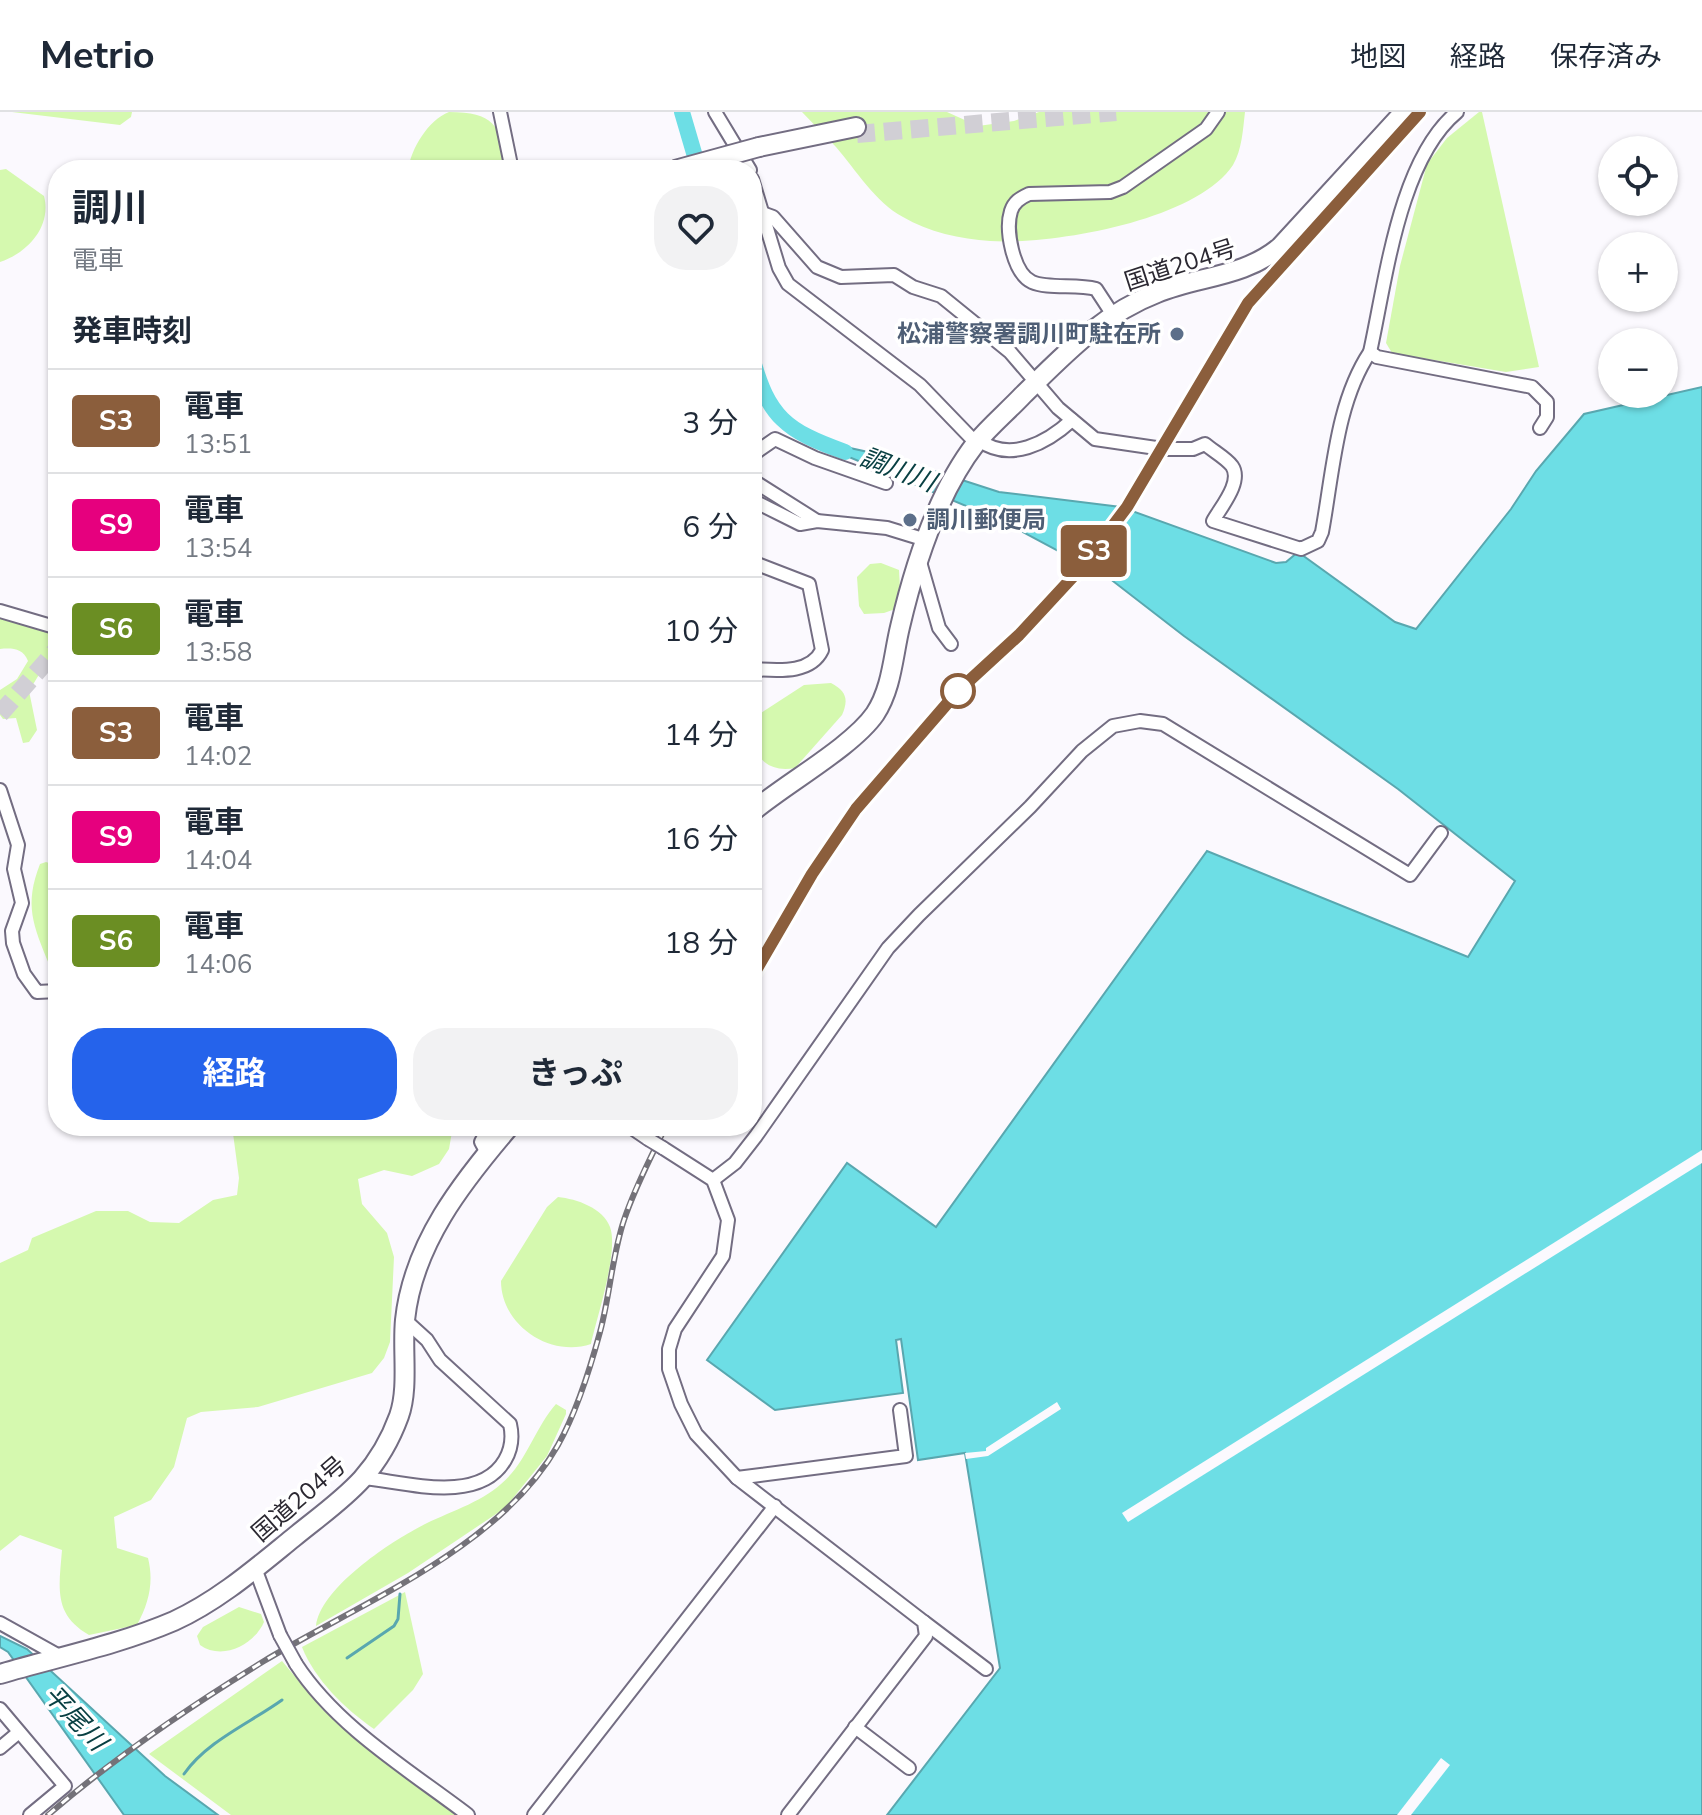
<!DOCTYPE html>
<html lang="ja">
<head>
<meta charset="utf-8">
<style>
	:root { --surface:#fff; --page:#f2f2f3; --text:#1f2937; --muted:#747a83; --line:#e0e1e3; --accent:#2563eb }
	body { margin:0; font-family:"Nunito Sans","Noto Sans JP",sans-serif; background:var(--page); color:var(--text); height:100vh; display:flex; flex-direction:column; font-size:30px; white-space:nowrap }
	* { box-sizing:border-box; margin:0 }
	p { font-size:26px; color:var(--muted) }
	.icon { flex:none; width:44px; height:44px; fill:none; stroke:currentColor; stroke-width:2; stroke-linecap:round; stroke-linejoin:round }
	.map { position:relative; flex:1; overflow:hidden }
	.panel { position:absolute; left:48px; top:48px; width:714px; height:976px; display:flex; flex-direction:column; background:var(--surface); border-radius:32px; box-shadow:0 2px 6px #0004 }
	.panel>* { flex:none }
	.badge { padding:0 16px; border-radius:6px; font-size:28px; line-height:52px }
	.controls { position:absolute; left:1598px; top:24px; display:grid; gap:16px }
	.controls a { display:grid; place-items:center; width:80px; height:80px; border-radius:50%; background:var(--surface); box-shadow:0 2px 6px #0004; font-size:40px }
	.map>.badge { position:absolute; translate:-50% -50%; box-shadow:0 0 0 4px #fff }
	h2 { padding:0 24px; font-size:30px; line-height:72px }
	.round { display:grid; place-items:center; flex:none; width:84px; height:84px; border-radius:32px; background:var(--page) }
	.summary { display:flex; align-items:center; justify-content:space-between; height:136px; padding:0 24px }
	h1 { font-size:38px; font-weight:700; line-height:60px }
	.cta { display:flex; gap:16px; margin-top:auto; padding:16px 24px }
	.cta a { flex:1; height:92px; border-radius:32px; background:var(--accent); color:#fff; font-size:32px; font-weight:700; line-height:92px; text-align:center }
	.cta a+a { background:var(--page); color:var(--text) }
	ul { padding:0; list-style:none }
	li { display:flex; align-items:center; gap:24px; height:104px; padding:0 24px; border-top:2px solid var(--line) }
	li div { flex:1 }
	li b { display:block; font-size:30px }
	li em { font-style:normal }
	li .badge { min-width:88px; font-weight:700; text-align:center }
	header { display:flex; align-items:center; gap:48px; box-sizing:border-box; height:112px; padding:0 40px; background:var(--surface); border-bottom:2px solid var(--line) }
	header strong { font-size:38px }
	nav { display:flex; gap:44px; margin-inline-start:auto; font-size:28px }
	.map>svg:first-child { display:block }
	.green { fill:#d5f9af }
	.water { fill:#6ddee5; stroke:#59a7af; stroke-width:2 }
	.pier { fill:#fbf9fe }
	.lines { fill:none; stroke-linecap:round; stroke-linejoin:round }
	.stream { stroke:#59a7af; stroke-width:3 }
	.river { stroke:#6ddee5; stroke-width:16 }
	.highway-tunnel { stroke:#d1cfd5; stroke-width:18; stroke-dasharray:18 9; stroke-linecap:butt }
	.minor-casing { stroke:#736d82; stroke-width:16 }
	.highway-casing { stroke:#736d82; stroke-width:22 }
	.minor { stroke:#fff; stroke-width:12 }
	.highway { stroke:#fff; stroke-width:18 }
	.rail-casing { stroke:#747279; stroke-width:6 }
	.rail { stroke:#fff; stroke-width:3; stroke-dasharray:9; stroke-linecap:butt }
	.minor-bridge-casing { stroke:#736d82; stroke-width:16; stroke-linecap:butt }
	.highway-bridge-casing { stroke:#736d82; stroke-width:22; stroke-linecap:butt }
	.minor-bridge { stroke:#fff; stroke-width:12 }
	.highway-bridge { stroke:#fff; stroke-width:18 }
	.line-casing { stroke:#fff; stroke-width:18 }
	.line { stroke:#8b5e3c; stroke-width:12 }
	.service-dot { fill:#5c6f8a; stroke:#fff; stroke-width:3 }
	.stop-dot { fill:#fff; stroke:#8b5e3c; stroke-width:4 }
	.labels { text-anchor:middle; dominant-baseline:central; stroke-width:7; stroke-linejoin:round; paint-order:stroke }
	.street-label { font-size:24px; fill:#2b2831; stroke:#fff }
	.service-label { font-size:24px; font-weight:bold; fill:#4e5e75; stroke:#fff; text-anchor:end }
	.water-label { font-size:26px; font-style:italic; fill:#094043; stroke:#fff }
</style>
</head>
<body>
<header>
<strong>Metrio</strong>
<nav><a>地図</a><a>経路</a><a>保存済み</a></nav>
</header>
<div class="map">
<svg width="1702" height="1703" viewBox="0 0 1702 1703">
	<rect width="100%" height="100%" fill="#fbf9fe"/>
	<g class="green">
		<polygon points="12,0 132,0 131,5 120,13"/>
		<path d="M449,0C498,0 498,16 513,58H408C411,37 428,8 449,0Z"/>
		<path d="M802,0H947L978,14L1014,9L1039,0H1245C1243,17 1242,38 1233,53C1196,109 1052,133 990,129C961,127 928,120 903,105C875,90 856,58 836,35C825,23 813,12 802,0Z"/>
		<polygon points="1479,0 1482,0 1539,255 1506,260 1392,241 1386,231 1400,154 1427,52 1447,26"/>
		<path d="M6,57L44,84C52,115 27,141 0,150V58Z"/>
		<polygon points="881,451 899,458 901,495 884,501 864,502 859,494 857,465 870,452"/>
		<path d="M0,505L58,518V553L40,561L29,579L37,618L29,630L23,631L16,606L3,607L0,603V578L17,567L28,549C23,536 12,536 0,537Z"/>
		<path d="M831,571C846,579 849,587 842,603L795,656C761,662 749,637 753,606L804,573Z"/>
		<path d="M46,750L58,754V848L49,852C33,813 24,793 40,752Z"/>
		<path d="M232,1014H453L449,1037L439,1052L412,1064L384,1058L358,1067L362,1092L387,1121L394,1145L390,1230L384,1246L372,1261L258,1295L201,1300L187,1306L174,1355L151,1388L114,1405L117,1436L148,1446C154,1470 149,1491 137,1513L89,1523C53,1502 59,1476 62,1438L20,1423L0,1439V1151L28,1138L32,1126L96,1099H128L150,1110L179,1111L213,1088L237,1083L239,1066Z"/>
		<path d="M558,1085C577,1087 603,1096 610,1115C619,1139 597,1205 591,1232C550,1246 501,1213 501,1169L547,1095Z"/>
		<path d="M556,1292L566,1298V1302L547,1344L505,1396L408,1461L316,1514C320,1478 383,1435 414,1418C441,1402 478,1393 501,1372C527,1350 534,1317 556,1292Z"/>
		<path d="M405,1480L423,1562L413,1578L374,1617C345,1597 315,1568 302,1535Z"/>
		<path d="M239,1495L261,1502L264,1510C254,1533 222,1549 200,1533L197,1524L203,1515Z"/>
		<polygon points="282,1549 323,1598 456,1703 231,1703 149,1642"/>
	</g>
	<g class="water">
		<polygon points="1702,275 1702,1703 887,1703 1000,1556 965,1341 918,1348 901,1227 896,1228 903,1281 775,1298 707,1248 847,1051 936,1115 1207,739 1468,845 1515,769 1398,677 1184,524 1109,466 1002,409 825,335 827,331 891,345 999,380 1121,395 1276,451 1286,450 1298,440 1395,510 1416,517 1511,397 1536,359 1584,302"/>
		<polygon points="0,1524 27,1537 165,1664 218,1703 124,1703 8,1540 0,1535"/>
	</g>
	<g class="pier">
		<polygon points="1702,1038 1702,1051 1128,1410 1122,1401"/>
		<polygon points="1057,1290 1061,1297 988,1344 966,1347 965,1341 986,1339 986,1336"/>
		<polygon points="1441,1646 1450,1653 1411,1703 1397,1703"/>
	</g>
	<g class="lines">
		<g class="stream">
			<polyline points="347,1546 394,1514 398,1507 400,1482"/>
			<path d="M184,1662C207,1629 250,1611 282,1588"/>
		</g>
		<g class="river">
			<polyline points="682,0 699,58"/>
			<path d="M752,245C768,305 786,319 845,340"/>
		</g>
		<g class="highway-tunnel">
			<polyline points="857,22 1116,0"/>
			<polyline points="0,602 58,536"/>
		</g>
		<g class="minor-casing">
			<g id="minor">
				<polyline points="500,0 512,58"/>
				<polyline points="715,0 750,58"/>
				<polyline points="752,67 779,156 788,172 920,273 976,331"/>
				<path d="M762,101L773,105L817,155L841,165L894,163L913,175L941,184L1010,240L1058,296L1095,327L1163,337H1193L1205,332C1213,339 1226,346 1232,354C1243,370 1220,396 1213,409L1301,437L1318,429L1322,420C1333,361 1336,291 1370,240C1386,168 1399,48 1457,0"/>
				<path d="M1113,203L1096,177C1077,172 1047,177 1032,170C1013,161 1005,118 1011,99C1014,90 1020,86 1029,82L1110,80L1123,75L1206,17L1218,0"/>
				<polyline points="1370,240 1377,245 1532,275 1547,290 1547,305 1540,316"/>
				<path d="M979,328C1010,351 1047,331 1072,308"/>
				<polyline points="752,343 775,327 815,346 886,371"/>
				<polyline points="752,368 817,409"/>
				<polyline points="752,388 800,412 817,409 887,416 926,428"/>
				<path d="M752,450L809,472L822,538C810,563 776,558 752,557"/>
				<polyline points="920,450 939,516 951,532"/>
				<polyline points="0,499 58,516"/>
				<polyline points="0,678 18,733 14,757 22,791 12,819 13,831 24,862 37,880 58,879"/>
				<polyline points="629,1014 648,1027"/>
				<polyline points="663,1036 713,1068 728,1108 723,1144 675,1217 669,1237 669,1257 681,1292 696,1322 737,1366 924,1510 926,1524 788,1703"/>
				<polyline points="487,1041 481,1030 490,1014"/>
				<polyline points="713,1068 735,1051 756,1024 888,836 919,803 1030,695 1082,639 1113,614 1140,609 1163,612 1410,763 1441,721"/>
				<path d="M364,1366C405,1370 479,1393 505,1348C512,1336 513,1325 510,1312L440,1248L427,1228L405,1208"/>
				<polyline points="737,1366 906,1344 900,1298"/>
				<polyline points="255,1456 280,1523"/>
				<polyline points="924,1510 986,1557"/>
				<polyline points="0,1511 61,1545"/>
				<path d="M296,1552C337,1615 409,1658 468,1703"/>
				<polyline points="0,1597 65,1674 30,1703"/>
				<polyline points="855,1615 909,1656"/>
				<polyline points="0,1636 19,1620"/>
				<polyline points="534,1703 775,1394"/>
			</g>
		</g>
		<g class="highway-casing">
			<g id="highway">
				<polyline points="759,35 856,15"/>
				<path d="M752,700C785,672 852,635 875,602C892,576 893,544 900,515C914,455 938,380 976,331C990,314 1008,299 1023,283C1064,243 1102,202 1157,181C1199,164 1244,165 1280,135L1404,0"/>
				<path d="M0,1562C58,1545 118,1533 174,1509C218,1489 256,1456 293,1426C316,1407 342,1389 362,1367C377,1350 391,1326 399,1304C409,1276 402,1238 405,1208C413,1132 462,1070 510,1014"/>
			</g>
		</g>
		<use href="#minor" class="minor"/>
		<use href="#highway" class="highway"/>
		<g class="rail-casing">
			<g id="rail">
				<polyline points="752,865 812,762 856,697 958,579 1019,523 1081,456 1127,395 1248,191 1420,0"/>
				<path d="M48,1703C115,1645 189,1595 264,1549C362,1490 500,1436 558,1333C577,1299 590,1257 600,1220C610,1183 612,1144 624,1108C635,1075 651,1045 666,1014"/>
			</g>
		</g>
		<use href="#rail" class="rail"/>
		<g class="minor-bridge-casing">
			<g id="minor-bridge">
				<polyline points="648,1027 663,1036"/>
				<polyline points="280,1523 296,1552"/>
			</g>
		</g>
		<g class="highway-bridge-casing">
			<polyline id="highway-bridge" points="675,58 759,35"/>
		</g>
		<use href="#minor-bridge" class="minor-bridge"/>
		<use href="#highway-bridge" class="highway-bridge"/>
	</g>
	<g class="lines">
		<g class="line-casing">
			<polyline id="line" points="752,865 812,762 856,697 958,579 1019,523 1081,456 1127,395 1248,191 1420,0"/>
		</g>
		<use href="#line" class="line"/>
	</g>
	<g class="service-dot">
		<circle cx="1177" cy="222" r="8"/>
		<circle cx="910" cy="408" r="8"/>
	</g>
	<circle class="stop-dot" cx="958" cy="579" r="16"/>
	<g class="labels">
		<g class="street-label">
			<text transform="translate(1180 153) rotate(-18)">国道204号</text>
			<text transform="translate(299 1387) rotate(-41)">国道204号</text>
		</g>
		<g class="service-label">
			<text x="1161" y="222">松浦警察署調川町駐在所</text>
			<text x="926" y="408" text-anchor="start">調川郵便局</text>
		</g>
		<g class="water-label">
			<text transform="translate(898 358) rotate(21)">調川川</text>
			<text transform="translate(75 1606) rotate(47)">平尾川</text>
		</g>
	</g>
</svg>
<div class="controls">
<a><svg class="icon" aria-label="locate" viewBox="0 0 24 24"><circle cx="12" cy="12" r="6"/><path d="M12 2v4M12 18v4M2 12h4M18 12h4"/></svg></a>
<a>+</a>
<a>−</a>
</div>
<b class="badge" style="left:1094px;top:439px;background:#8b5e3c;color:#fff">S3</b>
<section class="panel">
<div class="summary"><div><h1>調川</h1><p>電車</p></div><a class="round"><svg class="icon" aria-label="heart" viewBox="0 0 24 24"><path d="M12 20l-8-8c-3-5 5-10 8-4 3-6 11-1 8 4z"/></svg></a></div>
<h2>発車時刻</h2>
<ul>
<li><span class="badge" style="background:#8b5e3c;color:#fff">S3</span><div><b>電車</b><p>13:51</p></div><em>3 分</em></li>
<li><span class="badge" style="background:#e6007e;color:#fff">S9</span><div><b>電車</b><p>13:54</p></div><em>6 分</em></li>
<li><span class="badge" style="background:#6b8e23;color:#fff">S6</span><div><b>電車</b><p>13:58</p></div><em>10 分</em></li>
<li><span class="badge" style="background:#8b5e3c;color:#fff">S3</span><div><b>電車</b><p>14:02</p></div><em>14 分</em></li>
<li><span class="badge" style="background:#e6007e;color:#fff">S9</span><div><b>電車</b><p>14:04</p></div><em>16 分</em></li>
<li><span class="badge" style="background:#6b8e23;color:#fff">S6</span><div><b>電車</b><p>14:06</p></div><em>18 分</em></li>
</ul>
<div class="cta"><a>経路</a><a>きっぷ</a></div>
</section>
</div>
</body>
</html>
